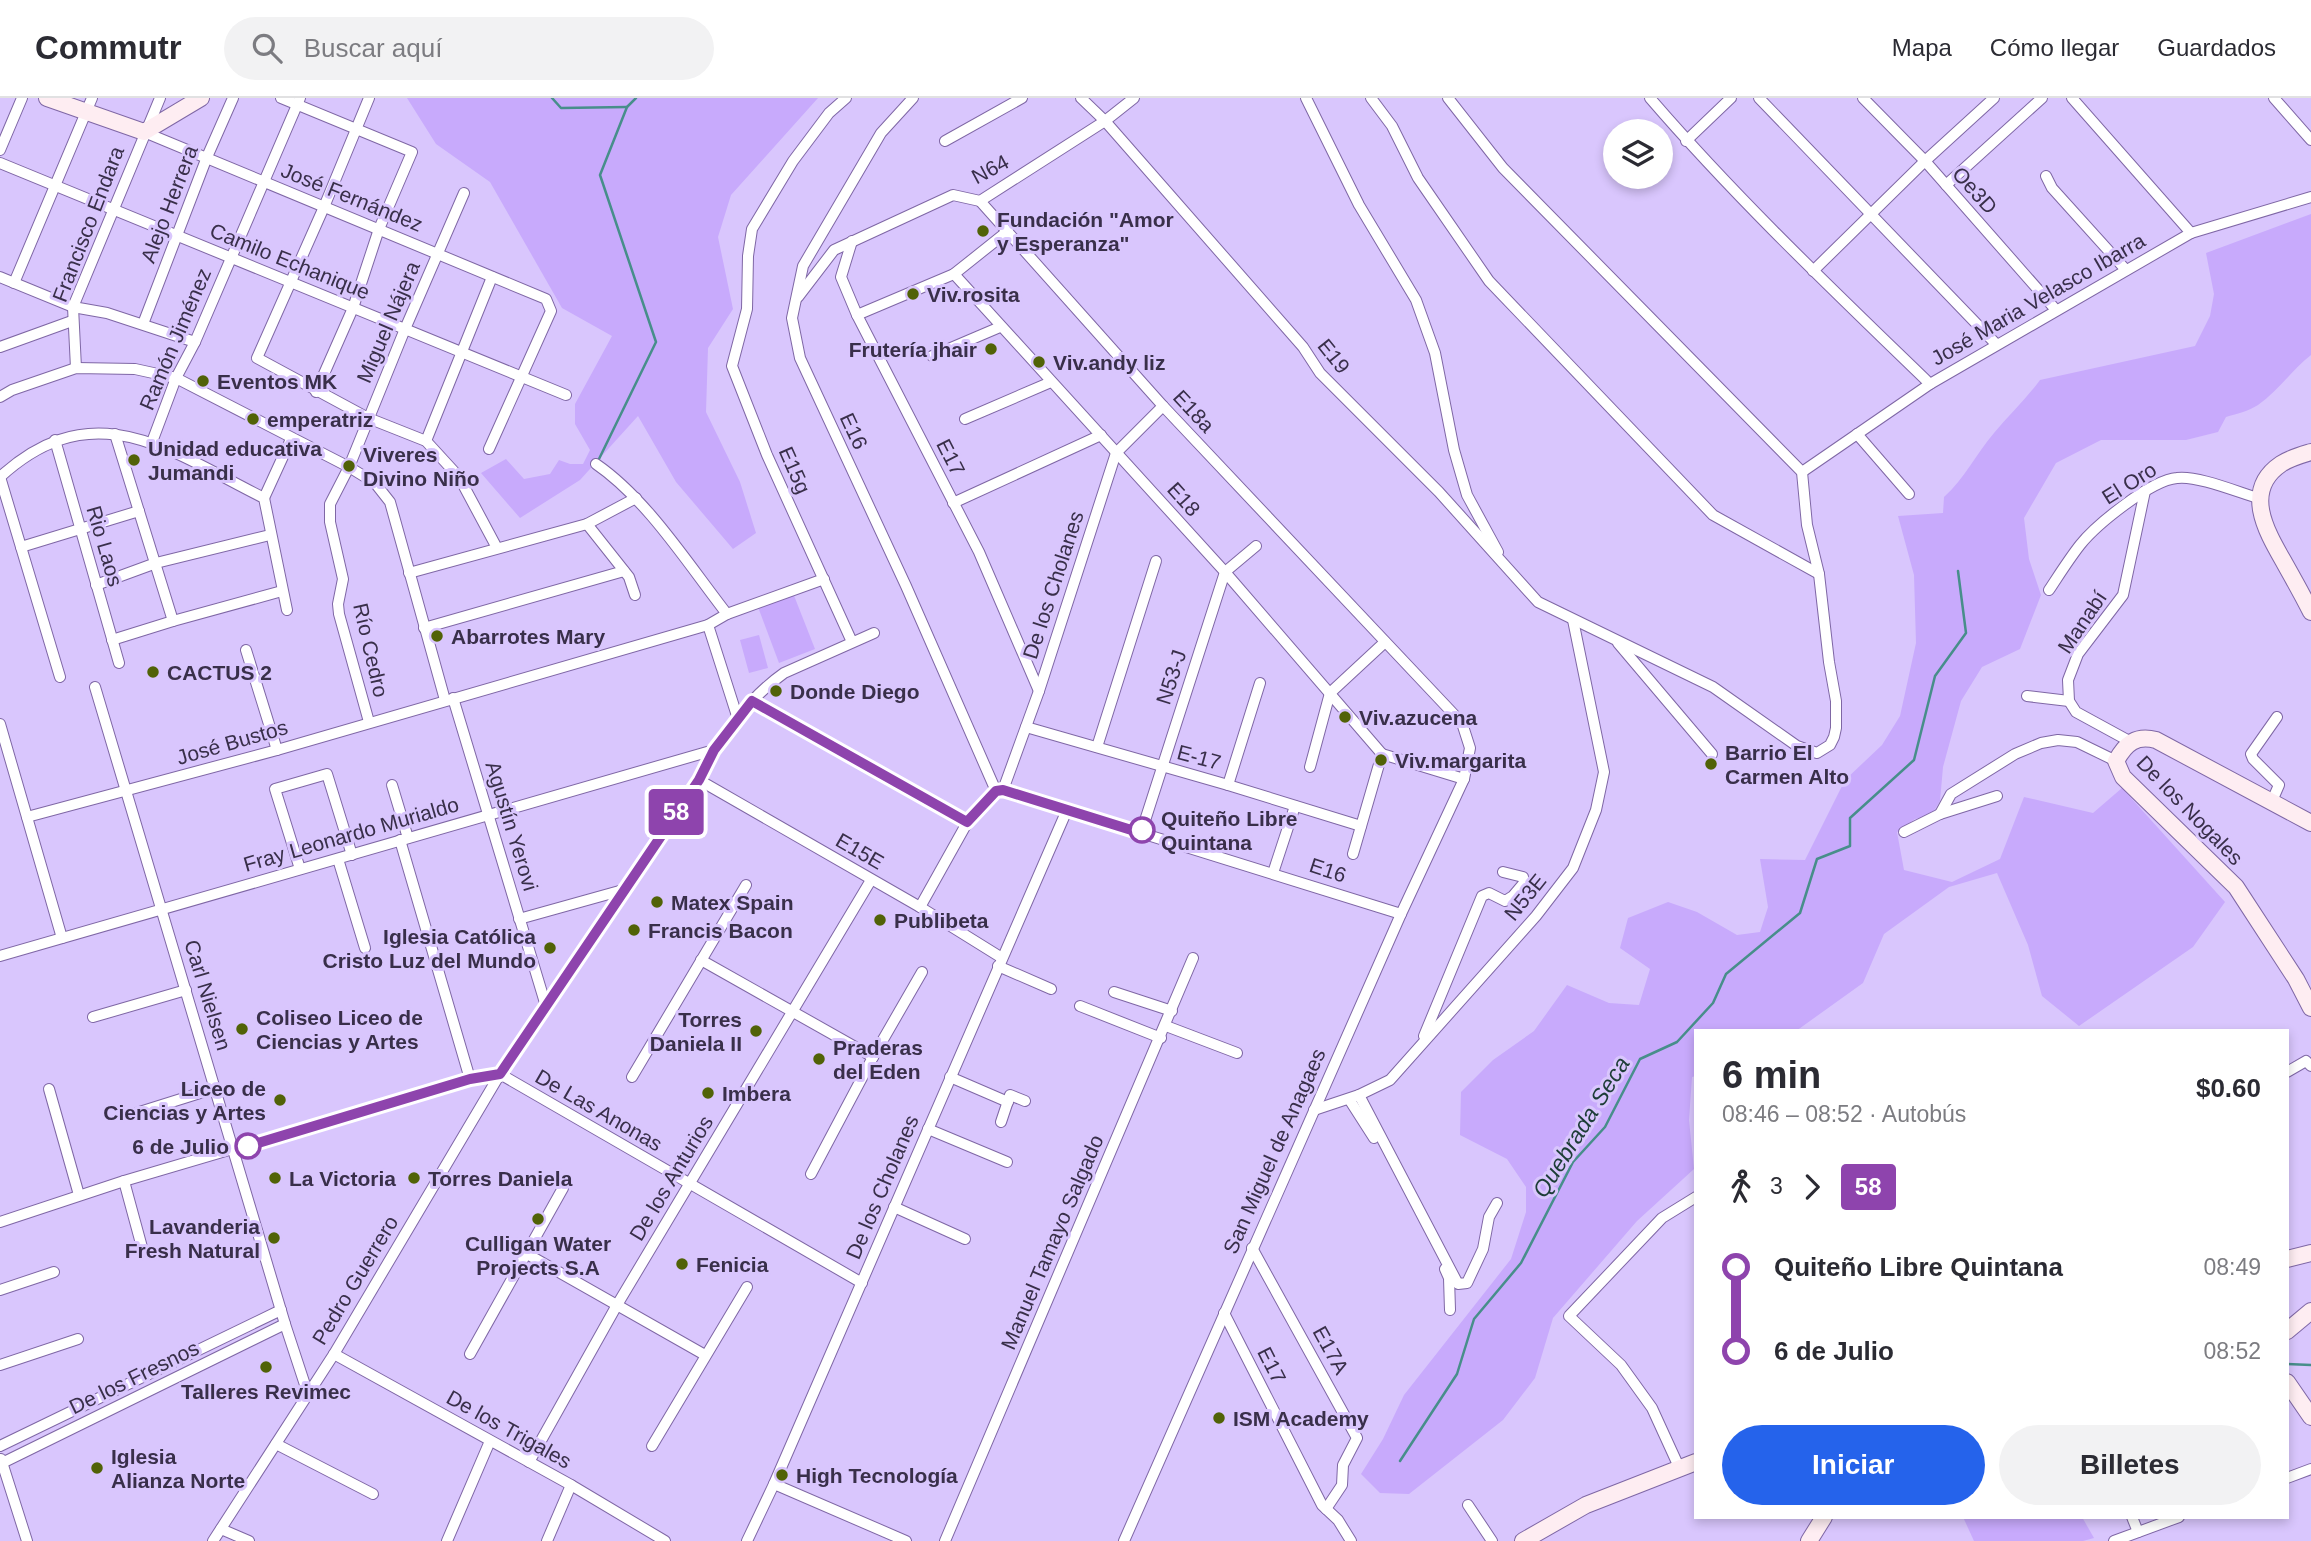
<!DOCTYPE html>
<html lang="es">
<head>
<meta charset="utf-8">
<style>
	:root { --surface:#fff; --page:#f2f2f3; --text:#2b2b33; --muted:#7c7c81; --line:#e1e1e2; --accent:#2563eb }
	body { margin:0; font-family:Arial,sans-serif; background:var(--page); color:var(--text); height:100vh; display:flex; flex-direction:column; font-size:26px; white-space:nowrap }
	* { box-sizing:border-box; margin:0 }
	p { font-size:23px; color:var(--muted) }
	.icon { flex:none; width:38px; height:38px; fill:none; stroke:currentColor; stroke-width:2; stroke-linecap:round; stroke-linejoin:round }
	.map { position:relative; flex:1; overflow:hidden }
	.drawer { position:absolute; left:1694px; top:931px; width:595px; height:490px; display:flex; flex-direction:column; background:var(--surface); border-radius:0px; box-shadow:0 4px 10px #0003 }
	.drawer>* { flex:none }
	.badge { padding:0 14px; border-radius:5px; font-size:24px; line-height:46px }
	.fabs { position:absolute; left:1603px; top:21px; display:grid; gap:14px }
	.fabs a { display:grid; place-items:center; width:70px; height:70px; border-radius:50%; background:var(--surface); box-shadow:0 4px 10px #0003; font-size:35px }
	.map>.badge { position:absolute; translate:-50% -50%; box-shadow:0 0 0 4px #fff }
	.legs { display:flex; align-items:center; gap:10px; height:77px; padding:0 28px; font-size:23px }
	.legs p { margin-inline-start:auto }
	.head { display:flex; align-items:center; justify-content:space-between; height:119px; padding:0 28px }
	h1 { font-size:38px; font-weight:600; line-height:52px }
	.button { display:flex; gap:14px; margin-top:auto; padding:14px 28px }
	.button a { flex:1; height:80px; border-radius:42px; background:var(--accent); color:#fff; font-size:28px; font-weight:600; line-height:80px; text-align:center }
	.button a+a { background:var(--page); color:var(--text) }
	ul { padding:0 28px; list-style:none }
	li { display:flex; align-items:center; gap:24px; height:84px; font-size:26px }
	li i { display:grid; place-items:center; width:10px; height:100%; margin:0 9px; background:currentColor }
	li i::after { content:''; width:18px; height:18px; margin:-9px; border:5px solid; border-radius:50%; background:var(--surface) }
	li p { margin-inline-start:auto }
	li:first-child i { background:linear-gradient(#0000 50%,currentColor 0) }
	li:last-child i { background:linear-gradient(currentColor 50%,#0000 0) }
	header { display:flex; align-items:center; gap:42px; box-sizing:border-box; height:98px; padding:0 35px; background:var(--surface); border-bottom:2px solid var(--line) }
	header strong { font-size:33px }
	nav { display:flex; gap:38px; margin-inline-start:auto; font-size:24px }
	.search { width:490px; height:63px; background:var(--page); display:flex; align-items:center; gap:18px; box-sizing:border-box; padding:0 24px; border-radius:38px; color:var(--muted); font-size:26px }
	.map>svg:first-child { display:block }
	.green { fill:#c8aafc }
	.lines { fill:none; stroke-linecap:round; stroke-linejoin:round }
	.stream { stroke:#478e8a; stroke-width:2.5 }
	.street-casing { stroke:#7f67a5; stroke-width:12 }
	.secondary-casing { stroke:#7f67a5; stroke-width:18 }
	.street { stroke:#fff; stroke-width:10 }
	.secondary { stroke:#feedf2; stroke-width:16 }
	.line-1-casing { stroke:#fff; stroke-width:16 }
	.line-1 { stroke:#8e44ad; stroke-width:10 }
	.poi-dot { fill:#516207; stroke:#d9c6fd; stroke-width:2.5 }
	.stop-1-dot { fill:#fff; stroke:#8e44ad; stroke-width:3.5 }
	.labels { text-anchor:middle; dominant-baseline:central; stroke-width:6; stroke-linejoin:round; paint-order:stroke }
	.street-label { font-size:21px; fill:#392f4a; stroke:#d9c6fd }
	.poi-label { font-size:21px; font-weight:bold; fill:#392f4a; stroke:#d9c6fd; text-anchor:start }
	.stop-label { font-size:21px; font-weight:bold; fill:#392f4a; stroke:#d9c6fd; text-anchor:start }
	.water-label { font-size:23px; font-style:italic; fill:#1d3d37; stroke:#d9c6fd }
</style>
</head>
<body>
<header>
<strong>Commutr</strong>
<div class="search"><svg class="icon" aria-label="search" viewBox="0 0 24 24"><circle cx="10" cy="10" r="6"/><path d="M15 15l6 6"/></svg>Buscar aquí</div>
<nav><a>Mapa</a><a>Cómo llegar</a><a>Guardados</a></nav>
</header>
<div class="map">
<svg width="2311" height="1443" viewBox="0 0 2311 1443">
	<rect width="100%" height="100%" fill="#d9c6fd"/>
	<g class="green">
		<polygon points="407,0 818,0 731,97 718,139 733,211 708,250 706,314 740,384 756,435 733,451 676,384 638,318 580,382 520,420 481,375 506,361 524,381 550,376 559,362 570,366 583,366 590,352 575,326 575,306 612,238 562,210 490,84 436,46"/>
		<path d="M2311,116V257C2292,272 2278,293 2258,307C2249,313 2236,316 2226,319L2218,334L2186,342H2101L2056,365L2024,420L2029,461L2041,497L2020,551L1982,569L1961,603L1943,669L1940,703L1931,718L1915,721L1897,734L1904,772L1952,784L2000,761L2024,699L2093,715L2122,690L2225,804L2193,849L2079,928L2042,898L2028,847L1997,775L1949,789L1884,836L1863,885L1796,933H1696V978L1692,979L1689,1022L1694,1071L1637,1123L1553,1220L1535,1280L1503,1322L1409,1396L1380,1395L1361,1376L1383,1341L1404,1297L1511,1161L1526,1114V1089L1507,1061L1460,1037L1461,994L1493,962L1534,933L1567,887L1609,905L1639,907L1650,871L1620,850L1628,820L1668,804L1697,814L1737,837L1760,834L1768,809L1760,761L1805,762L1845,682L1882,647L1900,618L1916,545L1914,477L1898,418L1943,415L1944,399C1965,380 1976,356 1994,335C2009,317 2026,301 2040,282L2195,248L2210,218L2214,196L2206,155Z"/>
		<polygon points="793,495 815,551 779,565 758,509"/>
		<polygon points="759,537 768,570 749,575 740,542"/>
		<polygon points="1963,1419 2082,1419 2094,1440 2083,1443 1974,1443"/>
	</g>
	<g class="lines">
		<g class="stream">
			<polyline points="552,0 561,10 627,9"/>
			<polyline points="598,363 656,244 600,77 627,9 636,0"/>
			<polyline points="2287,1266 2311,1267"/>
			<polyline points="1400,1363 1457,1276 1474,1221 1521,1165 1573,1064 1605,1029 1640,961 1677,944 1713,905 1726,876 1800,815 1817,761 1850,748 1850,720 1914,662 1935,578 1966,535 1958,473"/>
		</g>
		<g class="street-casing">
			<g id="street">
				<polyline points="281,0 412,54 379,131 353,210 316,294"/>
				<polyline points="369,0 324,109 257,260 368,320 426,343 459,379 497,450"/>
				<polyline points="846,0 829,15 793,63 752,131 748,158 747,211 732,268 767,357 852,544"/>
				<polyline points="913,0 881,35 803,168 792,220 800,260 906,488 996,693"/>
				<polyline points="1081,0 1105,23 1303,249 1320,275 1439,394 1538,504 1713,589 1797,648 1817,655 1830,647 1834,639 1836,630 1836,603 1829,564 1819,476 1807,427 1802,374 1503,70 1448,0"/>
				<polyline points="1306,0 1359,107 1416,202 1435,255 1454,352 1467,397 1498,454"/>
				<polyline points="1371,0 1392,28 1418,80 1489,183 1713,417 1819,476"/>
				<path d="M1650,0C1737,101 1834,193 1930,286"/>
				<polyline points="1759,0 1996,246"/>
				<polyline points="1863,0 1925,63 2056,212"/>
				<polyline points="2072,0 2191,135"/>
				<polyline points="2274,0 2311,42"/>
				<polyline points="144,34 546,201 551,213 489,351"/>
				<polyline points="945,43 1022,0"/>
				<polyline points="1686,43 1731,0"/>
				<polyline points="0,52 22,0"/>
				<polyline points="0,65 566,297"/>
				<polyline points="2046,78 2052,90 2126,172"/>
				<polyline points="1946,87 2042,0"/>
				<polyline points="980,103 1163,308 1462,625 1470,650 1464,681 1401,816 1124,1443"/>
				<polyline points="852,143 841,179 857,217 979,454 1039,593"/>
				<polyline points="1813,173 1925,63 1994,0"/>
				<polyline points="954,176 1225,474 1382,656"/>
				<polyline points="0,179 73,209 107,215 195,244"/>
				<polyline points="14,185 92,0"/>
				<polyline points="798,199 834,152 953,97 980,103 1105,23 1134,0"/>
				<polyline points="857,217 954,176 1008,133"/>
				<polyline points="143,226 207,59 233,0"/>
				<polyline points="0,249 72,223"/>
				<polyline points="932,258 1000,229"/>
				<polyline points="76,270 73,209 160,0"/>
				<polyline points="0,299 12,292 76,270 135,271 176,280 349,369 375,385 390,404 445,602"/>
				<polyline points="965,321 1051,284"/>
				<polyline points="115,336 173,523"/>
				<polyline points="1857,336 1909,396"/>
				<polyline points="55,342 119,565"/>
				<polyline points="426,343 492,179"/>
				<polyline points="152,344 176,280 195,244 300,0"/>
				<path d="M596,366C647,401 688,466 727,516"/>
				<polyline points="1802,374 1930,286 2191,135 2311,99"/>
				<path d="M0,379C94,293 170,353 264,400L287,512"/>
				<polyline points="0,379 60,579"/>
				<polyline points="264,400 291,341"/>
				<polyline points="953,405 1101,337"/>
				<polyline points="587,426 629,479 635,497"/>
				<polyline points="21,449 139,413"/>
				<polyline points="409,475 587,426 636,400"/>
				<polyline points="96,487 156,465 270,437"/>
				<path d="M2049,492C2059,477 2069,461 2080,447C2096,427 2151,382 2177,380C2197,377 2240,395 2261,401"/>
				<polyline points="708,527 738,621"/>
				<polyline points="424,530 624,473"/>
				<polyline points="112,542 173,523 282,493"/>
				<polyline points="1618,545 1712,656"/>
				<polyline points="246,552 277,652"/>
				<polyline points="95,589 285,1226 308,1296"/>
				<polyline points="2027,598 2069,603"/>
				<polyline points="453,600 546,908"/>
				<polyline points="752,603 967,725"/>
				<polyline points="369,624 339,516 338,506 343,481 330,424 330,406 349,369 405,231 464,95"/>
				<polyline points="0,626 62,840"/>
				<polyline points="1026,629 1228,687 1361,728"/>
				<polyline points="2131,644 2076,614 2069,603 2068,582 2078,556 2123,497 2145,393"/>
				<polyline points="1097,649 1156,463"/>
				<polyline points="1382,656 1464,681"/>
				<polyline points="1310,669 1330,595 1385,544"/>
				<polyline points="699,682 920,809 1002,860"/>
				<polyline points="392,687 408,740"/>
				<polyline points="1228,687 1260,585"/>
				<polyline points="1003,692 1039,593 1116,355 1163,308"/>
				<polyline points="996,693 1003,692 1401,816"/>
				<polyline points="2272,703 2279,687 2253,661 2251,656 2277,619"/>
				<polyline points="1940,716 1951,696 2015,656 2041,645 2058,642 2077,644 2116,663"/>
				<polyline points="27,719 277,652 708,527 727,516 824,481"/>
				<polyline points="1904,734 1940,716 1997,698"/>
				<polyline points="1141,735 1225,474 1256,448"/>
				<polyline points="400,742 470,981"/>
				<polyline points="1353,756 1382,656"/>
				<polyline points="338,761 365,850"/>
				<polyline points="300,771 275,691 327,676 352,757"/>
				<polyline points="1273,775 1295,708"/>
				<polyline points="920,809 967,725 996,693"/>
				<polyline points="519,821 623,792"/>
				<polyline points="0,858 714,652"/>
				<polyline points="701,862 873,959"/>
				<polyline points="998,868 1051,891"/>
				<polyline points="1114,894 1172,913"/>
				<polyline points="1080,908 1161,940"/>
				<polyline points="93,919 186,892"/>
				<polyline points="1166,928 1237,955"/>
				<polyline points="1424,938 1482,798 1489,795 1505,803 1513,798 1524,785 1523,779 1503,774"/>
				<polyline points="2287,974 2306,963 2311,968"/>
				<polyline points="500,976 862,1185"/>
				<polyline points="632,979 746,787"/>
				<polyline points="950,979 1008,1004"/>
				<polyline points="49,991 79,1097"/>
				<polyline points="1359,997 1458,1186 1467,1185 1483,1151 1489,1119 1497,1105"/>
				<polyline points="1349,1001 1374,1040"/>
				<polyline points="1314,1012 1359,997 1390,982 1536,818 1573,770 1596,712 1604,674 1573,522"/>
				<polyline points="130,1017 216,990"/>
				<polyline points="1001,1024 1010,997 1025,1003"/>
				<polyline points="928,1031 1007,1064"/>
				<polyline points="811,1076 873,959 922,874"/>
				<polyline points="124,1083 143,1153"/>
				<polyline points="894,1109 965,1141"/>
				<polyline points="0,1124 124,1083 470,981 500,976"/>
				<polyline points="1252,1150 1357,1340 1343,1367 1342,1387 1326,1411"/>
				<polyline points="527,1156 705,1257"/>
				<polyline points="1445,1171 1449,1180 1450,1212"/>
				<polyline points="0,1192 54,1174"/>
				<polyline points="1224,1215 1322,1407 1338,1422 1351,1443"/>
				<polyline points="334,1256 571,1387 665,1443"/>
				<polyline points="470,1256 563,1090"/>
				<polyline points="0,1267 78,1241"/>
				<polyline points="276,1346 373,1396"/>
				<polyline points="0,1348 281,1212"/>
				<polyline points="652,1348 747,1189"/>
				<polyline points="1,1361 27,1443"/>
				<polyline points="529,1364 617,1207 871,782"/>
				<polyline points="0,1366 285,1226"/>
				<polyline points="1679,1369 1652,1310 1621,1267 1569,1218 1662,1120 1696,1099"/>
				<polyline points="2287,1380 2311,1371"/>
				<polyline points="774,1386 906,1443"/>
				<polyline points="1468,1407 1492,1443"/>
				<polyline points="2132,1419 2138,1434"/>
				<polyline points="221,1431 249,1443"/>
				<path d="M213,1443L334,1256L500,976L699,682C719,642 747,601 784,575L874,535"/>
				<polyline points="447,1443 490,1343"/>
				<polyline points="547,1443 571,1387"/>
				<polyline points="747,1443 774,1386 1067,712"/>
				<polyline points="945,1443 1193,860"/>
				<polyline points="2114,1443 2179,1419"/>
			</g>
		</g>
		<g class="secondary-casing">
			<g id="secondary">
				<polyline points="47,0 144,34 201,0"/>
				<path d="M2311,354C2301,357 2290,360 2281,366C2241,393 2268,436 2285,466C2294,482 2303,498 2311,514"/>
				<path d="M2311,725L2156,642C2136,637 2126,645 2116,663L2123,679L2236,789L2296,881L2311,910"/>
				<polyline points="2287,1161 2311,1155"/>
				<polyline points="2287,1233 2311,1213"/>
				<polyline points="2287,1284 2311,1319"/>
				<polyline points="1523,1443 1586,1407 1696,1364"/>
				<polyline points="1809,1443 1824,1419"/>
			</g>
		</g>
		<use href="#street" class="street"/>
		<use href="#secondary" class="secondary"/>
	</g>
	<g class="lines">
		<g class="line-1-casing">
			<polyline id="line-1" points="248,1048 470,981 500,976 699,682 714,652 752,603 967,724 996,693 1003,692 1141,735 1142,732"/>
		</g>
		<use href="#line-1" class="line-1"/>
	</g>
	<g class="poi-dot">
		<circle cx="983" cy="133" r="7"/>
		<circle cx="913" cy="196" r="7"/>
		<circle cx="991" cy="251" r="7"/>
		<circle cx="1039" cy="264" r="7"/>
		<circle cx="203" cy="283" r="7"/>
		<circle cx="253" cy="321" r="7"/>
		<circle cx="134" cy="362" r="7"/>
		<circle cx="349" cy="368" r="7"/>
		<circle cx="437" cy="538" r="7"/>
		<circle cx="153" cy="574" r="7"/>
		<circle cx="776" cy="593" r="7"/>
		<circle cx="1345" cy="619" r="7"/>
		<circle cx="1381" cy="662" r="7"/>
		<circle cx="1711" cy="666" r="7"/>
		<circle cx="657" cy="804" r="7"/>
		<circle cx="880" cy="822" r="7"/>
		<circle cx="634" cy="832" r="7"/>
		<circle cx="550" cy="850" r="7"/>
		<circle cx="242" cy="931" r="7"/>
		<circle cx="756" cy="933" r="7"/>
		<circle cx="819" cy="961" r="7"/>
		<circle cx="708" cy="995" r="7"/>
		<circle cx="280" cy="1002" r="7"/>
		<circle cx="275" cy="1080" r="7"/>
		<circle cx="414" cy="1080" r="7"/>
		<circle cx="538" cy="1121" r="7"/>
		<circle cx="274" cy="1140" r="7"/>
		<circle cx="682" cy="1166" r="7"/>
		<circle cx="266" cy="1269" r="7"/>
		<circle cx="1219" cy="1320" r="7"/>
		<circle cx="97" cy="1370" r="7"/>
		<circle cx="782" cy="1377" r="7"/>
	</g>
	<g class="stop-1-dot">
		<circle cx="1142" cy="732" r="12"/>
		<circle cx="248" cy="1048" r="12"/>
	</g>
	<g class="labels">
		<g class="street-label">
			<text transform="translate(990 71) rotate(-28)">N64</text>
			<text transform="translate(1975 92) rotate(48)">Oe3D</text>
			<text transform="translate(352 99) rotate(22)">José Fernández</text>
			<text transform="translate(169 106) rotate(-69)">Alejo Herrera</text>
			<text transform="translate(88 126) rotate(-69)">Francisco Endara</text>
			<text transform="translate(290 163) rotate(22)">Camilo Echanique</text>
			<text transform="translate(2038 201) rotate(-30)">José Maria Velasco Ibarra</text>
			<text transform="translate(388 224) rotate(-67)">Miguel Nájera</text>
			<text transform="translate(175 241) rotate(-67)">Ramón Jiménez</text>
			<text transform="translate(1334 258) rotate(51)">E19</text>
			<text transform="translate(1194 313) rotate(47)">E18a</text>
			<text transform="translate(854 333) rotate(65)">E16</text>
			<text transform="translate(951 359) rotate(63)">E17</text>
			<text transform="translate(795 372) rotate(66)">E15g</text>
			<text transform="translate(2129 385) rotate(-32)">El Oro</text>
			<text transform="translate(1184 401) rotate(48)">E18</text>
			<text transform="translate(105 448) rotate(74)">Rio Laos</text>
			<text transform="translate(1053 487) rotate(-72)">De los Cholanes</text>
			<text transform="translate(2082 524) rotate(-56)">Manabí</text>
			<text transform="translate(371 552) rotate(77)">Río Cedro</text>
			<text transform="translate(1171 579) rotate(-72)">N53-J</text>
			<text transform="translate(232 644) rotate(-16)">José Bustos</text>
			<text transform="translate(1199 659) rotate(15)">E-17</text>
			<text transform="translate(2190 712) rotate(46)">De los Nogales</text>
			<text transform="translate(512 728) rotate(73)">Agustín Yerovi</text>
			<text transform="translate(351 736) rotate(-16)">Fray Leonardo Murialdo</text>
			<text transform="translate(860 753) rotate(30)">E15E</text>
			<text transform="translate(1328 772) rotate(18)">E16</text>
			<text transform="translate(1525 799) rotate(-51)">N53E</text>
			<text transform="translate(208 897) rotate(73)">Carl Nielsen</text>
			<text transform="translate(599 1012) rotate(30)">De Las Anonas</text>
			<text transform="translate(1274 1053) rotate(-66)">San Miguel de Anagaes</text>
			<text transform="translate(671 1080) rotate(-59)">De los Anturios</text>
			<text transform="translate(882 1089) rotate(-67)">De los Cholanes</text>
			<text transform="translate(1052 1144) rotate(-67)">Manuel Tamayo Salgado</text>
			<text transform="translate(355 1182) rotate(-59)">Pedro Guerrero</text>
			<text transform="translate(1331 1252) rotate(61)">E17A</text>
			<text transform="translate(1272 1267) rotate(63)">E17</text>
			<text transform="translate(134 1279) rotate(-26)">De los Fresnos</text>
			<text transform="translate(509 1331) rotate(29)">De los Trigales</text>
		</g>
		<g class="poi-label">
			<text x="997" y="121">Fundación "Amor<tspan x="997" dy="24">y Esperanza"</tspan></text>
			<text x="927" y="196">Viv.rosita</text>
			<text x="977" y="251" text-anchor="end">Frutería jhair</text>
			<text x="1053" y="264">Viv.andy liz</text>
			<text x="217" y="283">Eventos MK</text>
			<text x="267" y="321">emperatriz</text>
			<text x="148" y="350">Unidad educativa<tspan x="148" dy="24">Jumandi</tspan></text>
			<text x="363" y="356">Viveres<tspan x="363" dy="24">Divino Niño</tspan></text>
			<text x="451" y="538">Abarrotes Mary</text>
			<text x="167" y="574">CACTUS 2</text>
			<text x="790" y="593">Donde Diego</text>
			<text x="1359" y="619">Viv.azucena</text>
			<text x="1725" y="654">Barrio El<tspan x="1725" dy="24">Carmen Alto</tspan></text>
			<text x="1395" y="662">Viv.margarita</text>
			<text x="671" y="804">Matex Spain</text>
			<text x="894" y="822">Publibeta</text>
			<text x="648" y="832">Francis Bacon</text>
			<text x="536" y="838" text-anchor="end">Iglesia Católica<tspan x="536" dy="24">Cristo Luz del Mundo</tspan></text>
			<text x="256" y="919">Coliseo Liceo de<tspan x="256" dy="24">Ciencias y Artes</tspan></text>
			<text x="742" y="921" text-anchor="end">Torres<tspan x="742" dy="24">Daniela II</tspan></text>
			<text x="833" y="949">Praderas<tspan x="833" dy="24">del Eden</tspan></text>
			<text x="266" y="990" text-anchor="end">Liceo de<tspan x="266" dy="24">Ciencias y Artes</tspan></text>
			<text x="722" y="995">Imbera</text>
			<text x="289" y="1080">La Victoria</text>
			<text x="428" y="1080">Torres Daniela</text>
			<text x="260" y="1128" text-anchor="end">Lavanderia<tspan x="260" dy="24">Fresh Natural</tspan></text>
			<text x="538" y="1145" text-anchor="middle">Culligan Water<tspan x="538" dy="24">Projects S.A</tspan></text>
			<text x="696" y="1166">Fenicia</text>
			<text x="266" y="1293" text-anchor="middle">Talleres Revimec</text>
			<text x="1233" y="1320">ISM Academy</text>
			<text x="111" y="1358">Iglesia<tspan x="111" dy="24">Alianza Norte</tspan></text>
			<text x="796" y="1377">High Tecnología</text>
		</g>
		<g class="stop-label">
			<text x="1161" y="720">Quiteño Libre<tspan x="1161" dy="24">Quintana</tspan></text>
			<text x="229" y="1048" text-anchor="end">6 de Julio</text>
		</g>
		<g class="water-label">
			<text transform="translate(1581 1029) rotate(-58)">Quebrada Seca</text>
		</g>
	</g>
</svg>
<div class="fabs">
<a><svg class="icon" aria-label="layers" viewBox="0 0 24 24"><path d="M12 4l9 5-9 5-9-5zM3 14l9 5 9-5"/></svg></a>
</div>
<b class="badge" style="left:676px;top:714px;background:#8e44ad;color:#fff">58</b>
<section class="drawer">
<div class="head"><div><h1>6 min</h1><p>08:46 – 08:52 · Autobús</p></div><b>$0.60</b></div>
<div class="legs"><svg class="icon" aria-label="walk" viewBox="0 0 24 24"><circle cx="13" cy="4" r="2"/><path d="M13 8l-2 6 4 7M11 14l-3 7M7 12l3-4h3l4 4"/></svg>3<svg class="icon" aria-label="forward" viewBox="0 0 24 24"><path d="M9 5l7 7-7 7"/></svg><b class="badge" style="background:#8e44ad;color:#fff">58</b></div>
<ul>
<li><i style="color:#8e44ad"></i><b>Quiteño Libre Quintana</b><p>08:49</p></li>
<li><i style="color:#8e44ad"></i><b>6 de Julio</b><p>08:52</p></li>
</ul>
<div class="button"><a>Iniciar</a><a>Billetes</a></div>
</section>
</div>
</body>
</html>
